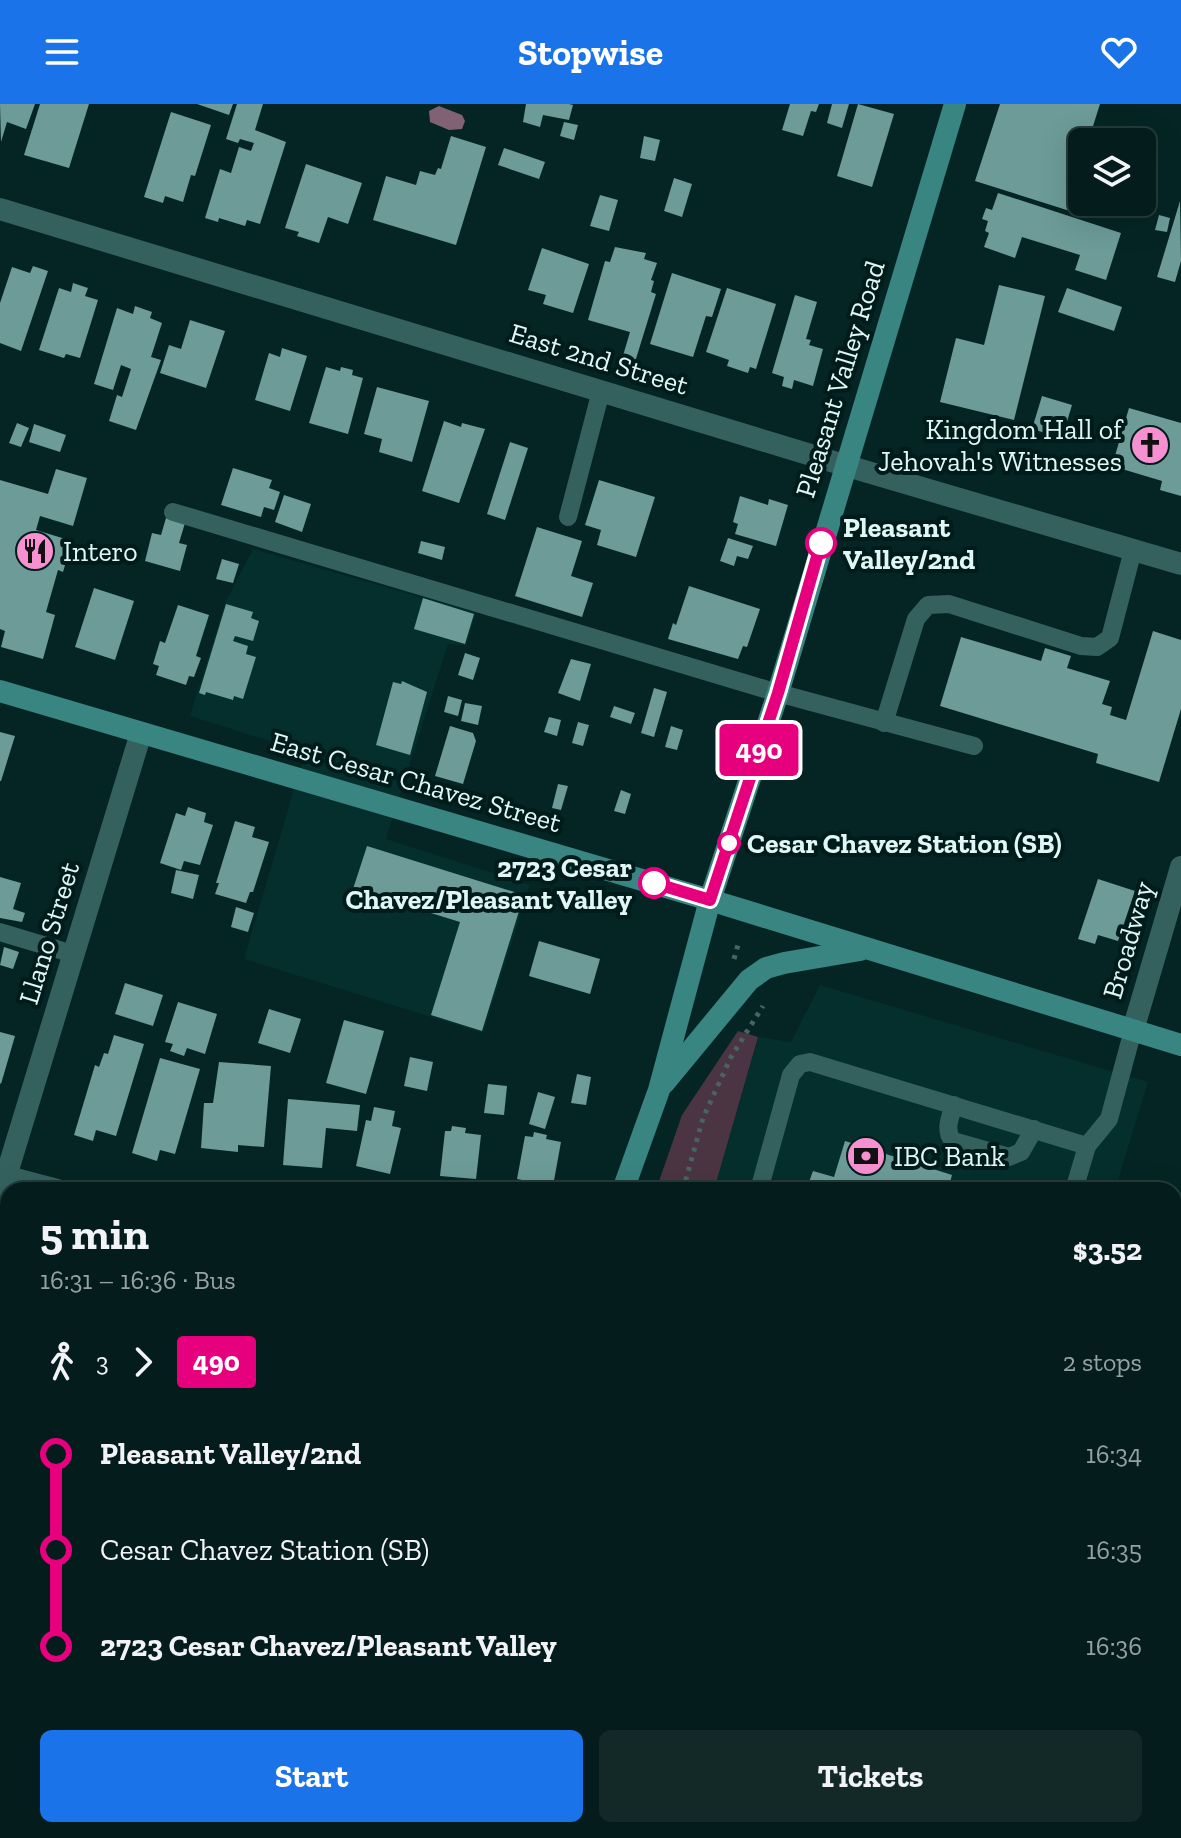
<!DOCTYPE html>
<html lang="en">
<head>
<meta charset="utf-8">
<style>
	:root { --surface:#041c1b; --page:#122928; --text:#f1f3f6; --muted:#97a1a3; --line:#253a3a; --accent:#1a73e8 }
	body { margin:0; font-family:"Zilla Slab",serif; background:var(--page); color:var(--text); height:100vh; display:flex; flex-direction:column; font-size:30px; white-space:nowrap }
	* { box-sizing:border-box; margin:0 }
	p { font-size:26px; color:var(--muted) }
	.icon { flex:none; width:44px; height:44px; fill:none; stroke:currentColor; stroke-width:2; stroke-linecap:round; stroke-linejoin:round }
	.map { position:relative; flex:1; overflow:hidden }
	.side { position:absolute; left:0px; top:1078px; width:1182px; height:656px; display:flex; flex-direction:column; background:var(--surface); border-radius:24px 24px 0 0; box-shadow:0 8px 32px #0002,0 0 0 2px var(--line) }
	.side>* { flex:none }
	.badge { padding:0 16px; border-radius:6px; font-size:28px; line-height:52px }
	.controls { position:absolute; left:1068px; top:24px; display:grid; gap:16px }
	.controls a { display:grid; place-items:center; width:88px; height:88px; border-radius:12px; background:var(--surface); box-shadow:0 8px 32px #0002,0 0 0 2px var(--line); font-size:40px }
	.map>.badge { position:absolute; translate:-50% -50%; box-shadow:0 0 0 4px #fff }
	.legs { display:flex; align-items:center; gap:12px; height:88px; padding:0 40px; font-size:26px }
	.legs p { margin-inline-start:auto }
	.headline { display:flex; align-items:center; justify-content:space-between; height:136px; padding:0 40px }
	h1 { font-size:44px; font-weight:800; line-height:60px }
	.button { display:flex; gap:16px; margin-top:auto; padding:16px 40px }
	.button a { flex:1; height:92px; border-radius:12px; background:var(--accent); color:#fff; font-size:32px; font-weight:800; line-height:92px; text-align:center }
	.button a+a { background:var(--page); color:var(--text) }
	ul { padding:0 40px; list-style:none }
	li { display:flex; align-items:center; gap:28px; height:96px; font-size:30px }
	li i { display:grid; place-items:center; width:12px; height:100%; margin:0 10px; background:currentColor }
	li i::after { content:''; width:20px; height:20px; margin:-10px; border:6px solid; border-radius:50%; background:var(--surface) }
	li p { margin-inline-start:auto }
	li:first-child i { background:linear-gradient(#0000 50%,currentColor 0) }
	li:last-child i { background:linear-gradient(currentColor 50%,#0000 0) }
	header { display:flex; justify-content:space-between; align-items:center; height:104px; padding:0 40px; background:var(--accent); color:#fff; font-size:36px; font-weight:800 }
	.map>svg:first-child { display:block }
	.built { fill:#042f2d }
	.green { fill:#4b3542 }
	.forest { fill:#654659 }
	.water { fill:#816174 }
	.building { fill:#6c9b98 }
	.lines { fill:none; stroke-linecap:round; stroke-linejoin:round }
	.path { stroke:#476463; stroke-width:5; stroke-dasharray:4 6; stroke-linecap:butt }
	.service { stroke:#34615e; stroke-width:18 }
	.minor { stroke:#34615e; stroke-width:22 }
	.tertiary { stroke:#34615e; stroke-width:22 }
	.secondary { stroke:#398581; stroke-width:22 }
	.line-1-casing { stroke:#fff; stroke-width:18 }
	.line-1 { stroke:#e6007e; stroke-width:12 }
	.stop-1-dot { fill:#fff; stroke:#e6007e; stroke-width:4 }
	.labels { text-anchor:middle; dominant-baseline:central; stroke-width:8; stroke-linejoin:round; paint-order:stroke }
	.street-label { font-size:28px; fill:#e1f7f5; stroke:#001c1a }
	.poi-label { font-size:28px; fill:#e1f7f5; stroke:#001c1a; text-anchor:start }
	.stop-label { font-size:28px; font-weight:bold; fill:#e1f7f5; stroke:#001c1a; text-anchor:start }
</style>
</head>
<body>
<header><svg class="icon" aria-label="menu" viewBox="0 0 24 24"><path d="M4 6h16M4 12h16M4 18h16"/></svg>Stopwise<svg class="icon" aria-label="heart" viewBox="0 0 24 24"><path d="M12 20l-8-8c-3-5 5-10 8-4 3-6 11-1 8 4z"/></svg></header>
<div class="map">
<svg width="1181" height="1734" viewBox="0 0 1181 1734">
	<rect width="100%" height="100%" fill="#052524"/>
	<g class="built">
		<polygon points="253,445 476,509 466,542 448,540 386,735 530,781 483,929 244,855 305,648 190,612 225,499"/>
		<polygon points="820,881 1148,978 1115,1086 714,1086 758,933 791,938"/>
	</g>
	<g class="green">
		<polygon points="738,927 758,933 714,1086 656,1086 682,1011"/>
		<polygon points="0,1573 8,1574 8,1726 324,1726 317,1734 0,1734"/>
		<polygon points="354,1726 513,1726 513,1734 384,1734"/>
		<polygon points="573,1726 917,1726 917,1734 574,1734"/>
	</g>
	<g class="forest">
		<polygon points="1174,1658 1181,1659 1181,1734 708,1734 703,1726 1174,1726"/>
		<polygon points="8,1662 8,1726 324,1726 317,1734 0,1734 0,1665"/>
	</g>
	<polygon class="water" points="439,2 462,11 465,17 462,25 449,26 430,18 429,7"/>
	<g class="building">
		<polygon points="0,0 35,0 26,25 7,18 1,38"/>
		<polygon points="40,0 89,0 69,64 24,51"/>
		<polygon points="197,0 233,0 229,11"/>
		<polygon points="237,0 263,0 255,26 286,38 260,120 247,116 245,122 219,114 218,118 205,114 220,65 231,69 239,43 251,47 254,39 240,35 238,39 226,35"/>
		<polygon points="526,0 569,0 573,1 569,16 543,11 540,23 523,18"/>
		<polygon points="790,0 819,0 816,8 811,7 803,32 782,26"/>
		<polygon points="832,0 849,0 842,24 827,19"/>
		<polygon points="858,0 894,10 872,83 837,72"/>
		<polygon points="1000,0 1100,0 1088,38 1082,38 1082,57 1078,70 1082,72 1082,98 1094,98 1089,113 975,77"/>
		<polygon points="171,8 211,21 195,72 191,71 183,98 165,92 163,99 144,93"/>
		<polygon points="564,18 578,21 574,36 560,32"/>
		<polygon points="451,32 486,43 456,141 373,116 386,72 416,81 420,67 435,71 438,64 441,65"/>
		<polygon points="644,32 660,36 655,57 640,54"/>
		<polygon points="504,44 545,58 539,75 498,61"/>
		<polygon points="306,60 362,79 348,120 328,113 319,139 297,132 299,128 285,124"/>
		<polygon points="674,74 692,80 682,113 664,107"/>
		<polygon points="998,89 1121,129 1106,176 1075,166 1080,151 1022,133 1015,154 984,143 989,129 985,127 988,117 982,115 986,104 992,106"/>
		<polygon points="600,91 618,96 609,127 590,122"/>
		<polygon points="1180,97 1181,157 1175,178 1157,173"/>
		<polygon points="1159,111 1170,114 1167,128 1155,126"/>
		<polygon points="615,143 646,149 644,155 657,159 651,176 654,177 651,188 656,190 635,258 622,255 630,228 588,216 605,157 610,158"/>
		<polygon points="542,144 589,160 573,209 543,200 546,191 528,186"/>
		<polygon points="33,162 48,167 21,247 0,239 0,199 12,163 30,169"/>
		<polygon points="672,169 721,185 712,213 706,212 693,253 650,240"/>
		<polygon points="73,179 88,184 85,192 98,196 80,254 66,250 64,254 39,246 59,184 71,188"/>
		<polygon points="999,181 1045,192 1014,316 940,298 956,234 984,241"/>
		<polygon points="727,184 776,200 756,265 750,263 748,269 727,262 729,256 706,248"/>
		<polygon points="1067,184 1122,203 1114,227 1058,208"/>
		<polygon points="795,191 817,198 806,235 811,236 809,241 823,245 813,282 794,276 792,285 782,282 784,273 772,269"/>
		<polygon points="135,202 152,208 150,214 162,219 151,253 161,256 136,326 109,317 117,291 122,293 131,265 121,261 113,286 94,280 117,204 133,210"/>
		<polygon points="190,216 225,227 206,284 160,269 169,241 181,245"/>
		<polygon points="282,244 307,252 290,307 255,296 269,249 280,253"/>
		<polygon points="326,263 340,267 341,263 353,266 352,271 363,274 348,330 309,319"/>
		<polygon points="377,283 429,297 412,358 379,348 382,335 364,330"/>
		<polygon points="1042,292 1072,301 1062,334 1032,325"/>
		<polygon points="1129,304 1181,319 1181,392 1160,386 1162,377 1112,362"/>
		<polygon points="444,317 461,323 462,319 485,325 459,399 422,387"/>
		<polygon points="17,319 29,324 21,343 9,339"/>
		<polygon points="34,320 66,331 60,348 29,338"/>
		<polygon points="510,338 528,344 505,416 487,410"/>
		<polygon points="233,364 272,376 269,384 280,388 274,406 264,403 261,413 221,401"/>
		<polygon points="56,365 87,374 73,422 40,412 36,426 72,437 63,468 58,466 46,508 55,511 43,555 1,543 5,527 0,525 0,376 48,390"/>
		<polygon points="599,376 655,393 636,453 597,441 601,426 585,421"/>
		<polygon points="284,391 311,400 302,428 275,418"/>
		<polygon points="740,392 768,401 769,395 788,401 776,442 735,430 738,420 733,418"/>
		<polygon points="166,414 185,419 179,439 187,441 180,467 145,457 152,429 161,431"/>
		<polygon points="537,423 582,437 571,472 593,479 582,513 515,492"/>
		<polygon points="728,434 753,442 748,455 737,452 734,462 720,457"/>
		<polygon points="421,437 445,443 442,456 418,449"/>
		<polygon points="853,449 866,453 862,466 849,462"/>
		<polygon points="222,455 239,460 233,479 216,475"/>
		<polygon points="689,482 760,505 747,543 743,542 738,555 668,535 673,519 676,521"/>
		<polygon points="94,484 134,497 115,556 75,543"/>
		<polygon points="423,494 474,510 465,540 414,525"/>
		<polygon points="226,500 253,508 251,514 259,517 253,537 235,532 233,537 248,542 246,550 256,553 243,595 234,592 233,596 206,588 205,591 199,589"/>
		<polygon points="178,501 209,511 196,552 201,554 194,573 189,572 186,581 156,571 159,562 153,560 160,537 165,539"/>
		<polygon points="1153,527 1181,536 1181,605 1159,678 1096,659 1098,650 940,602 961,533 1041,557 1045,544 1071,552 1067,564 1110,577 1102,600 1112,603 1110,611 1126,616"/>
		<polygon points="465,549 480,554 473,576 458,571"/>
		<polygon points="571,555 591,560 580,597 558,589"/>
		<polygon points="402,577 427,588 410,651 376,641 393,578 401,580"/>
		<polygon points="654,584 667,588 654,633 641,629"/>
		<polygon points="448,592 462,596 458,612 444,608"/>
		<polygon points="465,599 482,602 478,621 461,617"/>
		<polygon points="614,602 635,609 631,620 610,613"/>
		<polygon points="549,613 561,616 557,632 544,628"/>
		<polygon points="578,618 589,621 583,642 572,639"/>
		<polygon points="450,622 473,629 476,637 463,680 435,672"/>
		<polygon points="671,622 683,626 677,646 665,643"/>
		<polygon points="0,628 15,632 1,677 0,677"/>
		<polygon points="558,680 568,682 561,706 552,704"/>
		<polygon points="621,686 631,690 625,710 614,707"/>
		<polygon points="188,703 206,709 204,718 213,721 200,761 184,757 181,766 160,759 176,709 185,712"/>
		<polygon points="235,717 255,723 252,733 269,738 253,788 250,788 246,799 215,790 219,779 216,779"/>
		<polygon points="367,742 524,791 482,927 431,911 460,818 353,785"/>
		<polygon points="176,766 199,771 193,795 171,789"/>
		<polygon points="0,773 21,779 13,805 25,809 22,818 0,814"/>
		<polygon points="1098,775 1135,787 1118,837 1098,831 1095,840 1078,835"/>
		<polygon points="236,803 254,809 248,828 231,823"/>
		<polygon points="539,837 600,855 590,890 529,872"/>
		<polygon points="4,843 19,848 13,865 0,861"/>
		<polygon points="125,879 163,891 153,922 115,910"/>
		<polygon points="178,898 217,910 205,950 187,944 184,952 170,947 173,940 165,938"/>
		<polygon points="269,905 301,915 290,949 258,939"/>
		<polygon points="344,916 384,927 366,990 326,979"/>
		<polygon points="0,928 15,932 1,980 0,979"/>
		<polygon points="114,931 144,940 116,1032 96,1026 93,1037 74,1031 95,961 99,963 104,949 108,950"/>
		<polygon points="410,953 433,958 427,987 404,982"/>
		<polygon points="160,954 200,965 175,1050 160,1046 157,1057 132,1049"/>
		<polygon points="219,958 271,962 264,1043 238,1041 238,1048 201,1044 204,999 213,999"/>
		<polygon points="577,970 591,973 586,1001 571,999"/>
		<polygon points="488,980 507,982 504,1011 484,1009"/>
		<polygon points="538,988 555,993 545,1025 529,1020"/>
		<polygon points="288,995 360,1001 357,1027 326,1024 322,1064 283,1061"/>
		<polygon points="374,1003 395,1007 392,1022 401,1024 390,1070 356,1062 366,1016 371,1017"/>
		<polygon points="452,1022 466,1024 465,1029 481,1031 476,1075 440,1072 445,1027 451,1027"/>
		<polygon points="534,1028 547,1031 546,1035 561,1038 553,1082 517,1075 525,1032 533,1033"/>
		<polygon points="845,1037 952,1071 948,1086 806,1086 813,1067 834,1073"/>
		<polygon points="1,1257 8,1259 7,1297 0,1295"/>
		<polygon points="0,1419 8,1421 8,1491 0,1489"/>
	</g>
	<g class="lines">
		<g class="path">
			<polyline points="734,855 738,841"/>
			<polyline points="683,1086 703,1014 731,953 763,902"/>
			<polyline points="504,1726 505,1734"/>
			<polyline points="267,1734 272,1726"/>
			<polyline points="570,1734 570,1726"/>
		</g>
		<g class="service">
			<polyline points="173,408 778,589 974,642"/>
			<polyline points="568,413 601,287"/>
			<polyline points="884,619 916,515 928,501 949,500 1081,542 1097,543 1110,534 1133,446"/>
			<polyline points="0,828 73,850"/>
			<path d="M954,1001C950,1013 944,1027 953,1037L1009,1053L1021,1048L1034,1025"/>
			<polyline points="759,1086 791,971 800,960 810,958 1087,1042"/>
			<polyline points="1074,1086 1087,1042 1109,1015 1133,926"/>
		</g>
		<g class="minor">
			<polyline points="1133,926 1181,763"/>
			<polyline points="0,1071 57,1086"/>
			<polyline points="0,1092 141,629"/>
			<polyline points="0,1553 8,1554"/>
		</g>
		<polyline class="tertiary" points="0,105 844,361 1181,460"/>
		<g class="secondary">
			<polyline points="0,587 710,796 1181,941"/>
			<polyline points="664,979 749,876 766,864 784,859 860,846"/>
			<polyline points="623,1086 659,986 710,796 778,589 955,0"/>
			<polyline points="535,1726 535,1734"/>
		</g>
	</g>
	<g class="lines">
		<g class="line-1-casing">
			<polyline id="line-1" points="654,779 710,796 778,589 821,439"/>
		</g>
		<use href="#line-1" class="line-1"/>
	</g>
	<defs>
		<g id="church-disc" transform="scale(2)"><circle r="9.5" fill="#f690d0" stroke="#001c1a"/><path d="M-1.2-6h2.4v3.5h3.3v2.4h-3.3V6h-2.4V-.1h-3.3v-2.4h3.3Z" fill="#111"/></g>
		<g id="restaurant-disc" transform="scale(2)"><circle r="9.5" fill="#f690d0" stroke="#001c1a"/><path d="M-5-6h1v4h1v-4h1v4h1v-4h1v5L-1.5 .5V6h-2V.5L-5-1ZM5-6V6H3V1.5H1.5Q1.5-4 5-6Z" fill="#111"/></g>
		<g id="bank-disc" transform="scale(2)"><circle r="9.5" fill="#f690d0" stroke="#001c1a"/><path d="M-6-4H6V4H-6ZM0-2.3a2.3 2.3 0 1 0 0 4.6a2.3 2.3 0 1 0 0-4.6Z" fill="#111"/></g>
	</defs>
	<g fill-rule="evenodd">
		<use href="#church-disc" x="1150" y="341"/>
		<use href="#restaurant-disc" x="35" y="447"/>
		<use href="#bank-disc" x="866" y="1052"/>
	</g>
	<g class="stop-1-dot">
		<circle cx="821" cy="439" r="14"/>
		<circle cx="729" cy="739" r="10"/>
		<circle cx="654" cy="779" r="14"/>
	</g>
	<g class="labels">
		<g class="street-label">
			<text transform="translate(599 255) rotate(17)">East 2nd Street</text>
			<text transform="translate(840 275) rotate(-73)">Pleasant Valley Road</text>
			<text transform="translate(416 678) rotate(16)">East Cesar Chavez Street</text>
			<text transform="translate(49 829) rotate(-73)">Llano Street</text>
			<text transform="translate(1128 836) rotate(-74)">Broadway</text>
		</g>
		<g class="poi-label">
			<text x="1122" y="325" text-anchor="end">Kingdom Hall of<tspan x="1122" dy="32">Jehovah's Witnesses</tspan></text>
			<text x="63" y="447">Intero</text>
			<text x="894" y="1052">IBC Bank</text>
		</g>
		<g class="stop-label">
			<text x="843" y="423">Pleasant<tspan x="843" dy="32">Valley/2nd</tspan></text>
			<text x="747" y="739">Cesar Chavez Station (SB)</text>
			<text x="632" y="763" text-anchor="end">2723 Cesar<tspan x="632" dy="32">Chavez/Pleasant Valley</tspan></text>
		</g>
	</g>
</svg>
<div class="controls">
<a><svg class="icon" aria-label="layers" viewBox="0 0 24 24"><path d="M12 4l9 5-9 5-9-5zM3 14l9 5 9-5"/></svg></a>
</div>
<b class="badge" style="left:759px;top:646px;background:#e6007e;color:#fff">490</b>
<section class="side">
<div class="headline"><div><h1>5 min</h1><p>16:31 – 16:36 · Bus</p></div><b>$3.52</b></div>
<div class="legs"><svg class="icon" aria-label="walk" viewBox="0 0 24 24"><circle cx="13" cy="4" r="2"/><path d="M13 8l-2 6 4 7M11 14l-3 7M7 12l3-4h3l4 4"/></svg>3<svg class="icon" aria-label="forward" viewBox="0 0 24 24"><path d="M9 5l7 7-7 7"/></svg><b class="badge" style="background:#e6007e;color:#fff">490</b><p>2 stops</p></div>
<ul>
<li><i style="color:#e6007e"></i><b>Pleasant Valley/2nd</b><p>16:34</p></li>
<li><i style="color:#e6007e"></i><span>Cesar Chavez Station (SB)</span><p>16:35</p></li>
<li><i style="color:#e6007e"></i><b>2723 Cesar Chavez/Pleasant Valley</b><p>16:36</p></li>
</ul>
<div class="button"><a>Start</a><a>Tickets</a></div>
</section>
</div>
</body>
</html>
